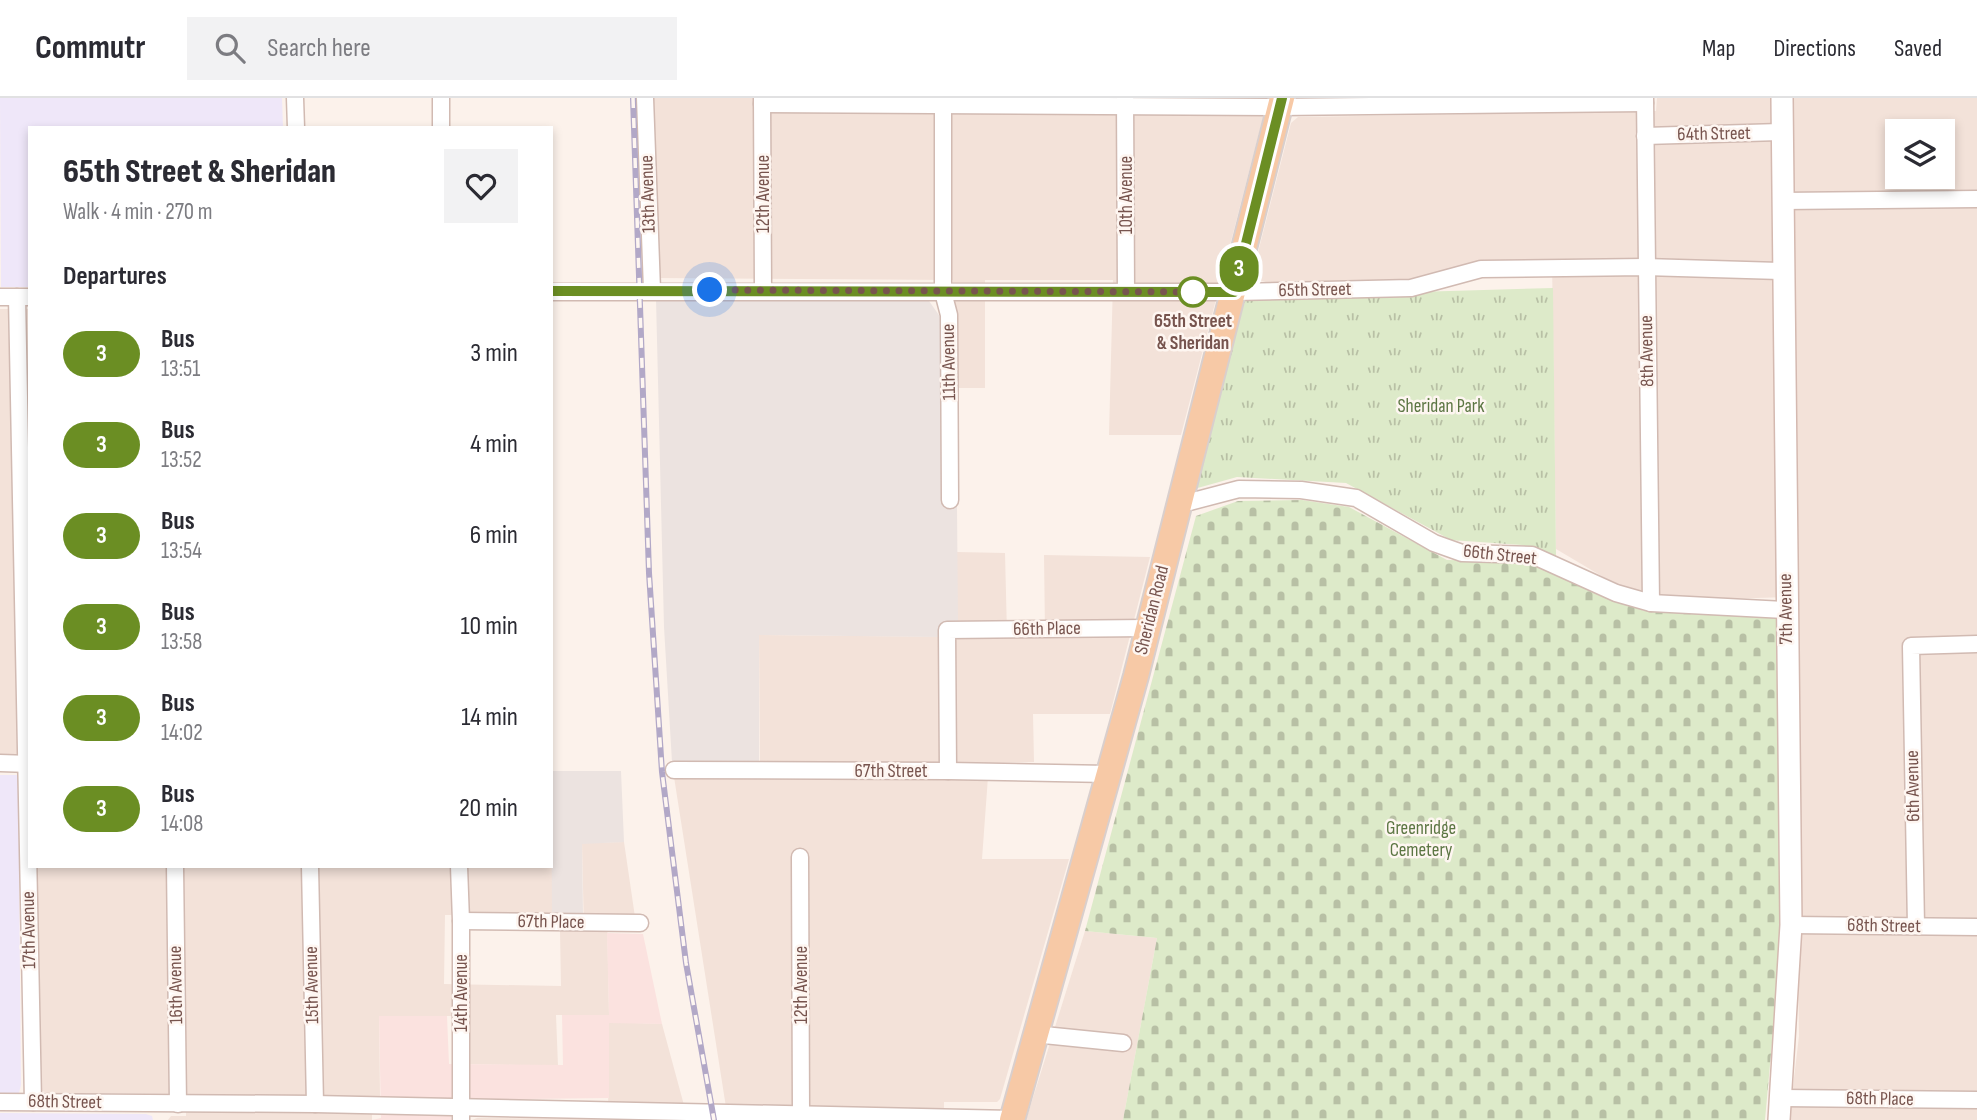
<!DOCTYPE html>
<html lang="en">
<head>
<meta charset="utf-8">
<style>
	:root { --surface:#fff; --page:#f2f2f3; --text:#2b2b33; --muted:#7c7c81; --line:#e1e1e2 }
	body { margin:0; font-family:"Sofia Sans Condensed",sans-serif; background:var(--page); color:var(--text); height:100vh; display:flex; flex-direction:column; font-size:26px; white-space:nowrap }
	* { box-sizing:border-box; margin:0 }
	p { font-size:23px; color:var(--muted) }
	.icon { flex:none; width:38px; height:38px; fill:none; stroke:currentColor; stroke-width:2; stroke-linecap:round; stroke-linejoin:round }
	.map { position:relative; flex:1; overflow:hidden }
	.side { position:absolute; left:28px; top:28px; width:525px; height:742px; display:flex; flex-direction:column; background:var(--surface); border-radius:0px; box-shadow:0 4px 10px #0003 }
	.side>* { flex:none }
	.badge { padding:0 14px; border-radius:23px; font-size:24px; line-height:46px }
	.buttons { position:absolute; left:1885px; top:21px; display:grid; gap:14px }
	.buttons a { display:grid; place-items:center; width:70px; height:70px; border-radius:0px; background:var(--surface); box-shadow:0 4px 10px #0003; font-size:35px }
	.you { position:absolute; width:35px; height:35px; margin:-18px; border:5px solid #fff; border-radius:50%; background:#1a73e8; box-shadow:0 0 0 10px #1a73e833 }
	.map>.badge { position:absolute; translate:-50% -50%; box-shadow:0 0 0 4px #fff }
	h2 { padding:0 35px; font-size:26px; line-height:63px }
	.round { display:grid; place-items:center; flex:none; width:74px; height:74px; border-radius:0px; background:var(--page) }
	.head { display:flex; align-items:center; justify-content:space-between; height:119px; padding:0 35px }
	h1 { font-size:33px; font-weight:800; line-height:52px }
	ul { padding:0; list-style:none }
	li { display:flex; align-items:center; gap:21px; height:91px; padding:0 35px }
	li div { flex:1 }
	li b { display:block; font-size:26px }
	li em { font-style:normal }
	li .badge { min-width:77px; font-weight:700; text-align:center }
	header { display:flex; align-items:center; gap:42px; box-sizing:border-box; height:98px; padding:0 35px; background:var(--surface); border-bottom:2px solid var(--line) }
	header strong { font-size:33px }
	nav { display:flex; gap:38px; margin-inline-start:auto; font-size:24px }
	.search { width:490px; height:63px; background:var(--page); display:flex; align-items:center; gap:18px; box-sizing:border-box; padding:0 24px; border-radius:0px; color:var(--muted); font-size:26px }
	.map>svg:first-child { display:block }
	.residential { fill:#f3e2d9; fill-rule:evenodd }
	.commercial { fill:#fbe2df }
	.industrial { fill:#ece3e0 }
	.education { fill:#efe7f9 }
	.cemetery { fill:url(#cemetery-stones) }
	.park { fill:url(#park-tufts) }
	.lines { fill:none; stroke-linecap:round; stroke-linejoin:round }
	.street-casing { stroke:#d1bab2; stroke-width:19 }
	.secondary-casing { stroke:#d4b9b0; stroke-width:24 }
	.primary-casing { stroke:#d9cfcd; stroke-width:28 }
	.street { stroke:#fff; stroke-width:16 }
	.secondary { stroke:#fff; stroke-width:21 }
	.primary { stroke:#f7c9a6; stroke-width:24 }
	.rail-casing { stroke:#b2a8c7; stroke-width:6 }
	.rail { stroke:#fef6f1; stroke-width:3.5; stroke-dasharray:10; stroke-linecap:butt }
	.line-casing { stroke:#fff; stroke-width:16 }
	.line { stroke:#6b8e23; stroke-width:10 }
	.walk { stroke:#77544e; stroke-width:7; stroke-dasharray:0 12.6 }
	.stop-dot { fill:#fff; stroke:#6b8e23; stroke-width:3.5 }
	.labels { text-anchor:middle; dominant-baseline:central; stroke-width:5; stroke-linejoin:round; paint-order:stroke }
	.street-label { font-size:19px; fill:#77544e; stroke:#fef6f1 }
	.stop-label { font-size:19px; font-weight:bold; fill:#77544e; stroke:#fef6f1 }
	.park-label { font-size:19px; fill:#5c7643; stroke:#fef6f1 }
</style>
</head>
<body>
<header>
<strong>Commutr</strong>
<div class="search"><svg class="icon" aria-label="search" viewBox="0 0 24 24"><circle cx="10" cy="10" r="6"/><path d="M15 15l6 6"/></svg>Search here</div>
<nav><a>Map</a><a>Directions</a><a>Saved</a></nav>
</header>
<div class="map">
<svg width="1977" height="1022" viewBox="0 0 1977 1022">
	<defs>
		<pattern id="cemetery-stones" width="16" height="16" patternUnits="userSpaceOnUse" patternTransform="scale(1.75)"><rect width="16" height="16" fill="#ddeac9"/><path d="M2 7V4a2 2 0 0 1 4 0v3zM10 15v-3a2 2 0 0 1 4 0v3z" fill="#b8c0a5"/></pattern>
		<pattern id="park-tufts" width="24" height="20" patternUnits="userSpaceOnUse" patternTransform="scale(1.75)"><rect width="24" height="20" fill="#ddeac9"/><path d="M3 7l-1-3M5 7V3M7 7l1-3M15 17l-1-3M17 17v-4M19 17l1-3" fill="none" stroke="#b8c0a5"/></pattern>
	</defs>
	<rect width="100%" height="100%" fill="#fcf2eb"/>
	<g class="residential">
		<polygon points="650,0 1268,0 1181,337 1109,337 1113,182 985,182 985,290 953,290 953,182 655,180"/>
		<path d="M1657,0H1977V1022H1789L1799,938L1792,499L1692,502L1668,500L1623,488L1605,480L1556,451L1552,162L1466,168L1396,184H1266L1259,182L1254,178V170L1291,25L1298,19L1656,13ZM1897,33H1942V79H1897Z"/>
		<rect x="0" y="211" width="30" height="446"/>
		<polygon points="957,454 1005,455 1007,536 1045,535 1044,457 1150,459 1110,616 1033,616 1034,664 989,665 982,761 1069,761 1000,1001 997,1004 944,1004 944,1022 728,1022 674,679 760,679 759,537 957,539"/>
		<polygon points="624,744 635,819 607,818 609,917 556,917 558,968 470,966 468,918 379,918 380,999 372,999 372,1022 168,1022 171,1018 186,1018 186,996 47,995 40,992 34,769 551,768 552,759 552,816 445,817 444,886 561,888 560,833 584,833 582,745"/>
		<polygon points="1085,833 1157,840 1123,1022 1026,1022"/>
		<polygon points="609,924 662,926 688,1022 472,1022 477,1020 608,1021"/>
	</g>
	<polygon class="commercial" points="607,835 643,836 662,926 609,925 609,1000 451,1002 451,1022 372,1022 381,1020 379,918 447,918 449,966 563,967 562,917 609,917"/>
	<g class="industrial">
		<polygon points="656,201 929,203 941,220 944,233 946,408 957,409 958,525 940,526 939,539 759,537 759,663 672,664 664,529"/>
		<polygon points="551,673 621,673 624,744 582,746 583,817 552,816"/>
	</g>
	<g class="education">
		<polygon points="0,0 282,0 283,30 30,30 30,189 1,189"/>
		<polygon points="0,677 30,677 30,768 96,768 19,769 21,987 19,995 14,997 0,997"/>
		<polygon points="0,1015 146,1016 152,1018 153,1022 0,1022"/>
	</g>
	<polygon class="cemetery" points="1302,402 1349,409 1447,462 1506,463 1549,470 1644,513 1776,520 1782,834 1765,1022 1123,1022 1157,840 1085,833 1196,418 1238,403"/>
	<polygon class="park" points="1553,190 1556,459 1522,447 1451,442 1346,385 1237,379 1194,391 1241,199"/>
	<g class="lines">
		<g class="street-casing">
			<g id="street">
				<polyline points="295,0 296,30"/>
				<polyline points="441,0 441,30"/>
				<polyline points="645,0 652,192"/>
				<polyline points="762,0 763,193"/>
				<polyline points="943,0 943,194 949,217 950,402"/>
				<polyline points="1125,0 1126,193"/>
				<polyline points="1645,0 1651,505"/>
				<polyline points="762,6 1279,9 1645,5"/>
				<polyline points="1645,38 1782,34"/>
				<polyline points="1782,103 1977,101"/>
				<polyline points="551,194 1234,194 1411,190 1481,171 1645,169 1782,173"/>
				<polyline points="0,199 30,199"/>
				<polyline points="17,199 33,1004"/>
				<polyline points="1178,407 1239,391 1301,392 1356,400 1434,445 1462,455 1532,457 1616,495 1651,505 1786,512"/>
				<polyline points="0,665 30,666"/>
				<polyline points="674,672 948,673 1108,676"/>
				<polyline points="948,673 947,532 1148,530"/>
				<polyline points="800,759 801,1015"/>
				<polyline points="175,768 178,1006"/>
				<polyline points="310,768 315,1006"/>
				<polyline points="459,768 461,823 461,1022"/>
				<polyline points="461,823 640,825"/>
				<polyline points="1791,827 1977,829"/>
				<polyline points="1916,828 1911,548 1977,546"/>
				<polyline points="1034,936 1123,945"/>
				<polyline points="1782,1000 1977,1002"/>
				<polyline points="0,1004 315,1006 1012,1021"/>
			</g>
		</g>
		<g class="secondary-casing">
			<polyline id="secondary" points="1779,1022 1791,827 1782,0"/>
		</g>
		<g class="primary-casing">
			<polyline id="primary" points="1012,1022 1136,578 1282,0"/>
		</g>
		<use href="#street" class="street"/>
		<use href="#secondary" class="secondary"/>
		<use href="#primary" class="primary"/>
		<g class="rail-casing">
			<polyline id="rail" points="633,0 649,475 662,674 686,865 714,1022"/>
		</g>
		<use href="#rail" class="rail"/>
	</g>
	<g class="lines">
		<g class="line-casing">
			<polyline id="line" points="551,193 1234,194 1282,0"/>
		</g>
		<use href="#line" class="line"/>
		<polyline class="walk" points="710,192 1203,194 1193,194"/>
	</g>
	<circle class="stop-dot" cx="1193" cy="194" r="14"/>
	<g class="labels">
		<g class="street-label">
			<text transform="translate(1714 36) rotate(-1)">64th Street</text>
			<text transform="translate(648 96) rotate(-92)">13th Avenue</text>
			<text transform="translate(763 96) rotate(-90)">12th Avenue</text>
			<text transform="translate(1126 97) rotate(-90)">10th Avenue</text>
			<text transform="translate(1315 192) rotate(-1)">65th Street</text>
			<text transform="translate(1647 253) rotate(-91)">8th Avenue</text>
			<text transform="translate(949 264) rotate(-91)">11th Avenue</text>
			<text transform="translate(1500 457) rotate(6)">66th Street</text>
			<text transform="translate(1786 511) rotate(-91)">7th Avenue</text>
			<text transform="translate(1152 512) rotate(-76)">Sheridan Road</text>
			<text transform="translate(1047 531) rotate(-1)">66th Place</text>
			<text x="891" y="673">67th Street</text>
			<text transform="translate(1913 688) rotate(-91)">6th Avenue</text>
			<text transform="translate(551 824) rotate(1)">67th Place</text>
			<text transform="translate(1884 828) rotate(1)">68th Street</text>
			<text transform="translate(29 832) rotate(-91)">17th Avenue</text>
			<text transform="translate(176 887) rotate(-91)">16th Avenue</text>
			<text transform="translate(312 887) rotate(-91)">15th Avenue</text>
			<text transform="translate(801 887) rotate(-90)">12th Avenue</text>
			<text transform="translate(461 895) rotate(-90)">14th Avenue</text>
			<text transform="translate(1880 1001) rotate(1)">68th Place</text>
			<text transform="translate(65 1004) rotate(1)">68th Street</text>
		</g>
		<g class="stop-label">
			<text x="1193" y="223">65th Street<tspan x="1193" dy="22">&amp; Sheridan</tspan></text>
		</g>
		<g class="park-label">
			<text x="1441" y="308">Sheridan Park</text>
			<text x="1421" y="730">Greenridge<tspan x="1421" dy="22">Cemetery</tspan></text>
		</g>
	</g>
</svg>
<div class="buttons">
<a><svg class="icon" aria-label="layers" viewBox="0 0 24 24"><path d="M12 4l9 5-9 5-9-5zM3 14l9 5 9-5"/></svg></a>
</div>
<div class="you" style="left:710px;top:192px"></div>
<b class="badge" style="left:1239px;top:171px;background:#6b8e23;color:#fff">3</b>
<section class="side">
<div class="head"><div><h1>65th Street &amp; Sheridan</h1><p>Walk · 4 min · 270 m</p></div><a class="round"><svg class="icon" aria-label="heart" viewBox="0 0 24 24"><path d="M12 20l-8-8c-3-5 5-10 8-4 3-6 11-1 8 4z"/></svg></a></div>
<h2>Departures</h2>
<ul>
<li><span class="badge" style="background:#6b8e23;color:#fff">3</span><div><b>Bus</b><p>13:51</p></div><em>3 min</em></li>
<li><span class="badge" style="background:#6b8e23;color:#fff">3</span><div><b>Bus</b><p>13:52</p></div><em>4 min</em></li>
<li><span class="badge" style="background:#6b8e23;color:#fff">3</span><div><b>Bus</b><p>13:54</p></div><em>6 min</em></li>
<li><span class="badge" style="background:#6b8e23;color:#fff">3</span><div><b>Bus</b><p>13:58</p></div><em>10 min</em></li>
<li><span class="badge" style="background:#6b8e23;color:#fff">3</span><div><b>Bus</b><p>14:02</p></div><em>14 min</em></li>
<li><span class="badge" style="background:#6b8e23;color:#fff">3</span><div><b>Bus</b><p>14:08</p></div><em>20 min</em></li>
</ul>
</section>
</div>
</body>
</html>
